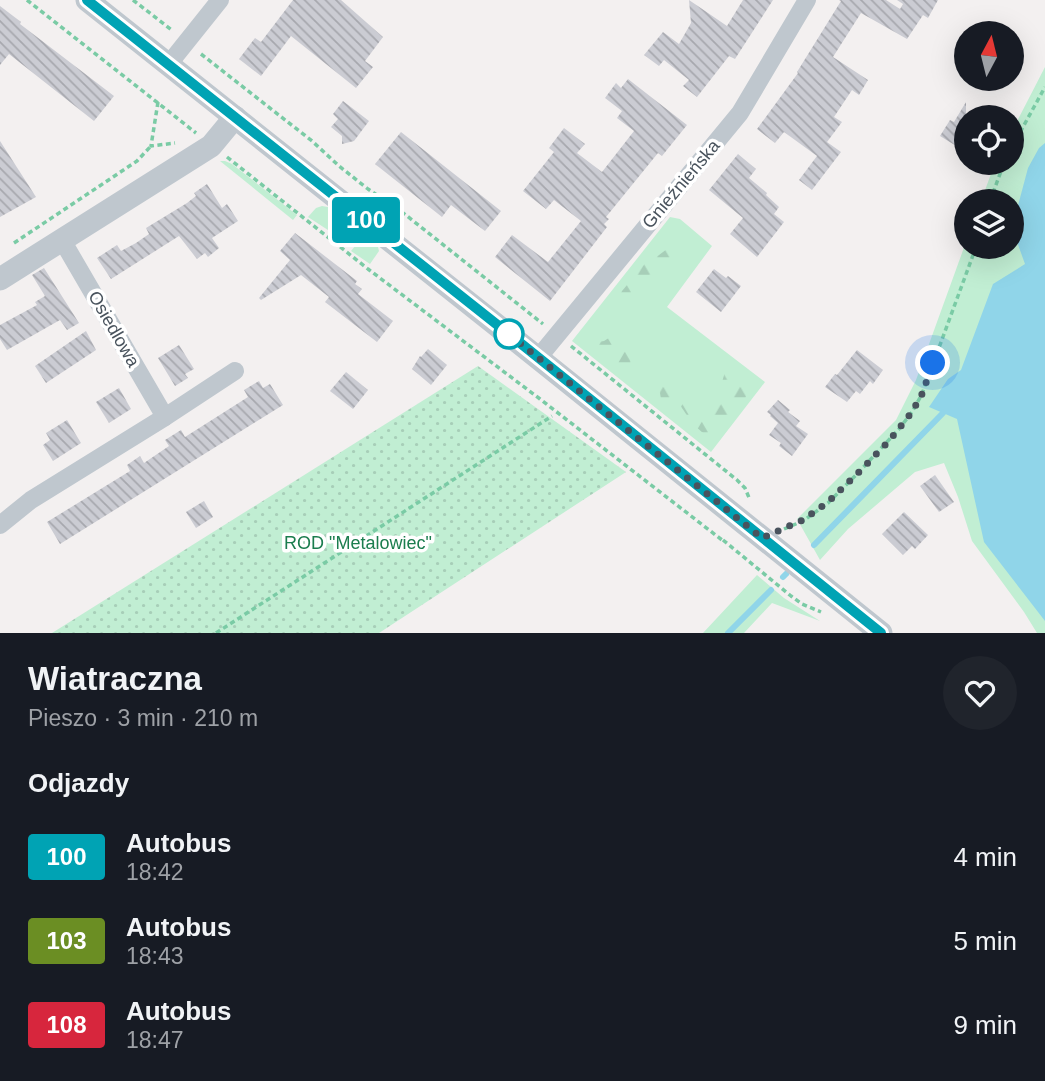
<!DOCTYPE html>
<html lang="pl">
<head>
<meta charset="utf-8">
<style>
	:root { --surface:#171b24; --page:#20242c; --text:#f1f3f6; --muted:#9ea1a6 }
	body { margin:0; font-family:Arial,sans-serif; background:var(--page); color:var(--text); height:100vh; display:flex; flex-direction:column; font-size:26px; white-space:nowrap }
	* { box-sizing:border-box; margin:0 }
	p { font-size:23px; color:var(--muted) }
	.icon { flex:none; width:38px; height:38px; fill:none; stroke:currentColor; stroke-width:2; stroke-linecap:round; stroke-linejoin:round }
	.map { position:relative; height:633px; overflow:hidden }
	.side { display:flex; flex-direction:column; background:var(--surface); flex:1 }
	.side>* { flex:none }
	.badge { padding:0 14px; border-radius:5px; font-size:24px; line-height:46px }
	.needle { width:46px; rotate:7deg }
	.controls { position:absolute; left:954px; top:21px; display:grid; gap:14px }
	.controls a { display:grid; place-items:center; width:70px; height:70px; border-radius:50%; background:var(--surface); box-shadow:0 7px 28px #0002; font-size:35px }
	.you { position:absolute; width:35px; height:35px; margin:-18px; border:5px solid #fff; border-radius:50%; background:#1a73e8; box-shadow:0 0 0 10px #1a73e833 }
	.map>.badge { position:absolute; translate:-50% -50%; box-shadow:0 0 0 4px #fff }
	h2 { padding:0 28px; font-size:26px; line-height:63px }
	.round { display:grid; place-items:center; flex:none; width:74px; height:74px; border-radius:37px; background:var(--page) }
	.summary { display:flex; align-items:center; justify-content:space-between; height:119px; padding:0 28px }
	h1 { font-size:33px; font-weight:700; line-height:52px }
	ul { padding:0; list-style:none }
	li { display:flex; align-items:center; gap:21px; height:84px; padding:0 28px }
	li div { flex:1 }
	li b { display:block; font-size:26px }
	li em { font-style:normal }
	li .badge { min-width:77px; font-weight:700; text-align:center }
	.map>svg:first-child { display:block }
	.grass { fill:#c1eed3 }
	.forest { fill:url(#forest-firs) }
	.garden { fill:url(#garden-dots) }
	.water { fill:#90d5e9 }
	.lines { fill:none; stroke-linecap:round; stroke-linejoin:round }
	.stream { stroke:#90d5e9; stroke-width:6 }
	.building { fill:url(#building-back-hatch) }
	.path { stroke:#7acba5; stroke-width:3.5; stroke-dasharray:5 3.5; stroke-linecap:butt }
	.minor { stroke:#bfc7ce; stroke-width:18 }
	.tertiary { stroke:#bfc7ce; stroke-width:23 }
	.line-casing { stroke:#fff; stroke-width:16 }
	.line { stroke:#00a3b4; stroke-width:10 }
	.walk { stroke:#49535d; stroke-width:7; stroke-dasharray:0 12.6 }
	.stop-dot { fill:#fff; stroke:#00a3b4; stroke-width:3.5 }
	.labels { text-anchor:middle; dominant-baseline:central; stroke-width:7; stroke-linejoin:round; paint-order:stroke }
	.street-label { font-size:18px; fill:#49535d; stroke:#fff }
	.park-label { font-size:18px; fill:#1b7d4e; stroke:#fff }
</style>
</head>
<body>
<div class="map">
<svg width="1045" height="633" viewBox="0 0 1045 633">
	<defs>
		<pattern id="forest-firs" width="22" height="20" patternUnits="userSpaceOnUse" patternTransform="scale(1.75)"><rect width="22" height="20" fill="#c1eed3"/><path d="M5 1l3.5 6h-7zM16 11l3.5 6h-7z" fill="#a7ceb8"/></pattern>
		<pattern id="garden-dots" width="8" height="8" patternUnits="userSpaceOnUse" patternTransform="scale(1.75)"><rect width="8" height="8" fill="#c1eed3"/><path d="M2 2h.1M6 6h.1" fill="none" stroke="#a7ceb8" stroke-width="1.8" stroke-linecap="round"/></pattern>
		<pattern id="building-back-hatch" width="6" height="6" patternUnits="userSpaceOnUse" patternTransform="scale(1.75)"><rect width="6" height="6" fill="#cbccd3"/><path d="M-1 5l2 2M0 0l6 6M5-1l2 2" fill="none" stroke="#a7a8ae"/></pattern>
	</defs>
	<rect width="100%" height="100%" fill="#f3f0f0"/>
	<g class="grass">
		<polygon points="1045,67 1045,633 1037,633 1024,612 972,541 958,497 944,463 915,472 848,529 820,560 797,519 896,420 916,380 966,242 966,247 1012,247 1012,201 981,201 995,163 1012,163 1012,131"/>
		<polygon points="220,161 225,161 232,164 297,215 293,220"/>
		<polygon points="322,206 328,207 341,215 328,230 308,217 316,208"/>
		<polygon points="670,217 680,219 712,246 667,307 765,382 711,452 572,341"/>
		<polygon points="368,237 377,243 379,251 370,264 351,251 360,240"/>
		<polygon points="757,575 784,598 820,621 772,603 744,633 703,633"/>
	</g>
	<g class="forest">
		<path d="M675,243L691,244L694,254C680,267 668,270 649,275L636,301L617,311L616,304L622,291L647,261L659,255Z"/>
		<polygon points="615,334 626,337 631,350 630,372 623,374 590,347 592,343 604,341"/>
		<path d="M727,367C740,376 747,379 746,397L710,437C695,430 684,411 675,397L669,403L661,399L659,387L670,378L685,383L698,406L714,410C720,396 721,381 727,367Z"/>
	</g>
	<polygon class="garden" points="478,366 626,472 379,633 52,633"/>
	<polygon class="water" points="1045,143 1045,621 984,542 957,419 929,407 948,379 961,370 993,284 1025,264 1012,228 1028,168 1039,148"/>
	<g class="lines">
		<g class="stream">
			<polyline points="814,545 943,413"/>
			<polyline points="783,577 786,574"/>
			<polyline points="728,633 771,590"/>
		</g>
	</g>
	<g class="building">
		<polygon points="293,0 341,0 383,37 365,61 373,67 356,88 291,36 261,76 239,59 255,38 261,42"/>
		<polygon points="689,0 727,26 743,0 773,0 735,59 729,56 697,97 683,86 689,80 664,60 659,66 644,55 663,32 679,44 691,23"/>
		<polygon points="839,0 886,0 900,9 903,4 897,0 938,0 928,18 923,15 907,39 861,13 833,57 868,80 859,95 852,90 834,117 842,122 827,142 841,152 812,190 799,180 817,156 784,132 775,143 757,129 798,73 797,72 841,1"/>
		<polygon points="0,6 21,22 20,24 114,96 94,121 9,54 0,65"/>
		<polygon points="628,79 687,125 662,156 658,153 606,217 609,219 604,224 607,227 550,301 495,257 512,235 548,262 581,221 554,200 546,209 523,191 554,152 549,148 564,128 585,144 577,153 602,172 634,131 617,118 622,111 605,98 616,83 621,88"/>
		<polygon points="343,101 369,121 354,141 342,144 342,136 331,127 338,119 333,114"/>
		<polygon points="966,102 966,152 940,136 950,120 954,122"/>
		<polygon points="401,132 501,211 485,231 451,205 442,217 375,164"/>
		<polygon points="0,141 36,197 0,217"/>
		<polygon points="738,154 756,169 749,178 767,193 766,195 779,207 774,214 784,222 757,257 730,234 743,218 709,190"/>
		<polygon points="207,184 222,208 227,204 238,221 212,238 219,248 208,257 205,253 197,259 179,236 111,279 97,258 117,245 121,251 136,243 149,234 146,228 187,203 196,196 194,193"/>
		<polygon points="295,233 357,281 355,284 362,289 358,294 393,321 377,342 325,302 329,297 301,275 261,300 259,298 290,260 280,251"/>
		<polygon points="44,268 79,323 67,330 60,320 7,350 0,339 0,325 37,305 35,302 45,296 32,275"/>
		<polygon points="714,269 726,278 728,276 741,286 721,312 696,292"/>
		<polygon points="86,331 96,350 46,383 35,366"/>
		<polygon points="179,345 194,369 185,374 188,378 175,386 158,358"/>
		<polygon points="428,349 447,365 431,385 412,369 420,356 421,357"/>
		<polygon points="857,350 883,370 873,384 870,381 860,394 856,391 847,402 825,387 835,374 837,375"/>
		<polygon points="346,372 368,390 353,409 330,391"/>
		<polygon points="259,381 263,388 270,384 283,405 60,544 47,522 130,471 127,465 140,456 144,463 169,446 165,440 181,430 185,437 248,397 244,390"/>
		<polygon points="119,388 131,409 109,423 96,402"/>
		<polygon points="778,400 790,410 788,412 800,421 796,426 808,434 792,456 779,446 781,443 769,435 778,423 770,416 771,415 767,412"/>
		<polygon points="67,420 81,443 53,461 43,445 50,440 46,433"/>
		<polygon points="935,475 954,502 939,512 920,486"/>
		<polygon points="204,501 213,517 196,528 186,512"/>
		<polygon points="904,512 928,535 915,549 912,546 903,555 882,534"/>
	</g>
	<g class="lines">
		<g class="path">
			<polyline points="27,0 196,133"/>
			<polyline points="133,0 173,31"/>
			<polyline points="201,54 312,141 339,166 368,189 402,212 543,324"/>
			<polyline points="158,102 151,146 175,143"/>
			<polyline points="1012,147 1045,87"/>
			<polyline points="227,157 368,269 540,399 722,540"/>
			<polyline points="990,201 1004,163"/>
			<polyline points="14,243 137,161 151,146"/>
			<polyline points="571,346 737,480 745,488 750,500"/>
			<polyline points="784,529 803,521 828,503 858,473 899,429 912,412 922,394 976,247"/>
			<polyline points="723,540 791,596 802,604 821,612"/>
			<polyline points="216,633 552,416"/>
		</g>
		<g class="minor">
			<polyline points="168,65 220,0"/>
			<polyline points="62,240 165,417"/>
			<polyline points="538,358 740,113 807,0"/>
			<polyline points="0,525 31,500 165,417 235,371"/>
		</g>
		<g class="tertiary">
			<polyline points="87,0 538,358 881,633"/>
			<polyline points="0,279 211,146 235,117"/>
		</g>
	</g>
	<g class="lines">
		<g class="line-casing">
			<polyline id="line" points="87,0 519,342 881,633"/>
		</g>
		<use href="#line" class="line"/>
		<polyline class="walk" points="509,334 500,327 762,538 803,520 828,502 858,473 889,441 912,412 922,394 933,363"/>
	</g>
	<circle class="stop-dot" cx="509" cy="334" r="14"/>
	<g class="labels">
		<g class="street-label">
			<text transform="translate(681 184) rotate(-50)">Gnieźnieńska</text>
			<text transform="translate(114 329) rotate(60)">Osiedlowa</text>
		</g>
		<g class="park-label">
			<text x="358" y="543">ROD "Metalowiec"</text>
		</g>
	</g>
</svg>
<div class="controls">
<a><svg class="needle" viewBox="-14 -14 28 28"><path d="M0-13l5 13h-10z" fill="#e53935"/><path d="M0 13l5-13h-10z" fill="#9ea1a6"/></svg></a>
<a><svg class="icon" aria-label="locate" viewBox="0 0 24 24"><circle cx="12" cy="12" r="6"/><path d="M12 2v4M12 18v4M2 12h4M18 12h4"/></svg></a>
<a><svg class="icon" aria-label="layers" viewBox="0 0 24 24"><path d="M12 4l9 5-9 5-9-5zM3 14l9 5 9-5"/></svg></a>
</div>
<div class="you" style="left:933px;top:363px"></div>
<b class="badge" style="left:366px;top:220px;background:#00a3b4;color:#fff">100</b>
</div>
<section class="side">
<div class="summary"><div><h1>Wiatraczna</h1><p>Pieszo · 3 min · 210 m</p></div><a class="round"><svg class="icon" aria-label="heart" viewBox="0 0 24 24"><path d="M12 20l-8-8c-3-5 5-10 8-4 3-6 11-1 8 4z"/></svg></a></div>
<h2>Odjazdy</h2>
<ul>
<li><span class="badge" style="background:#00a3b4;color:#fff">100</span><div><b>Autobus</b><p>18:42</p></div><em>4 min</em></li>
<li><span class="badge" style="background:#6b8e23;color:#fff">103</span><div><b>Autobus</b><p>18:43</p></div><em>5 min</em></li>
<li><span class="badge" style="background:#d7263d;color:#fff">108</span><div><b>Autobus</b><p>18:47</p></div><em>9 min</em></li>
</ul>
</section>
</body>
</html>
